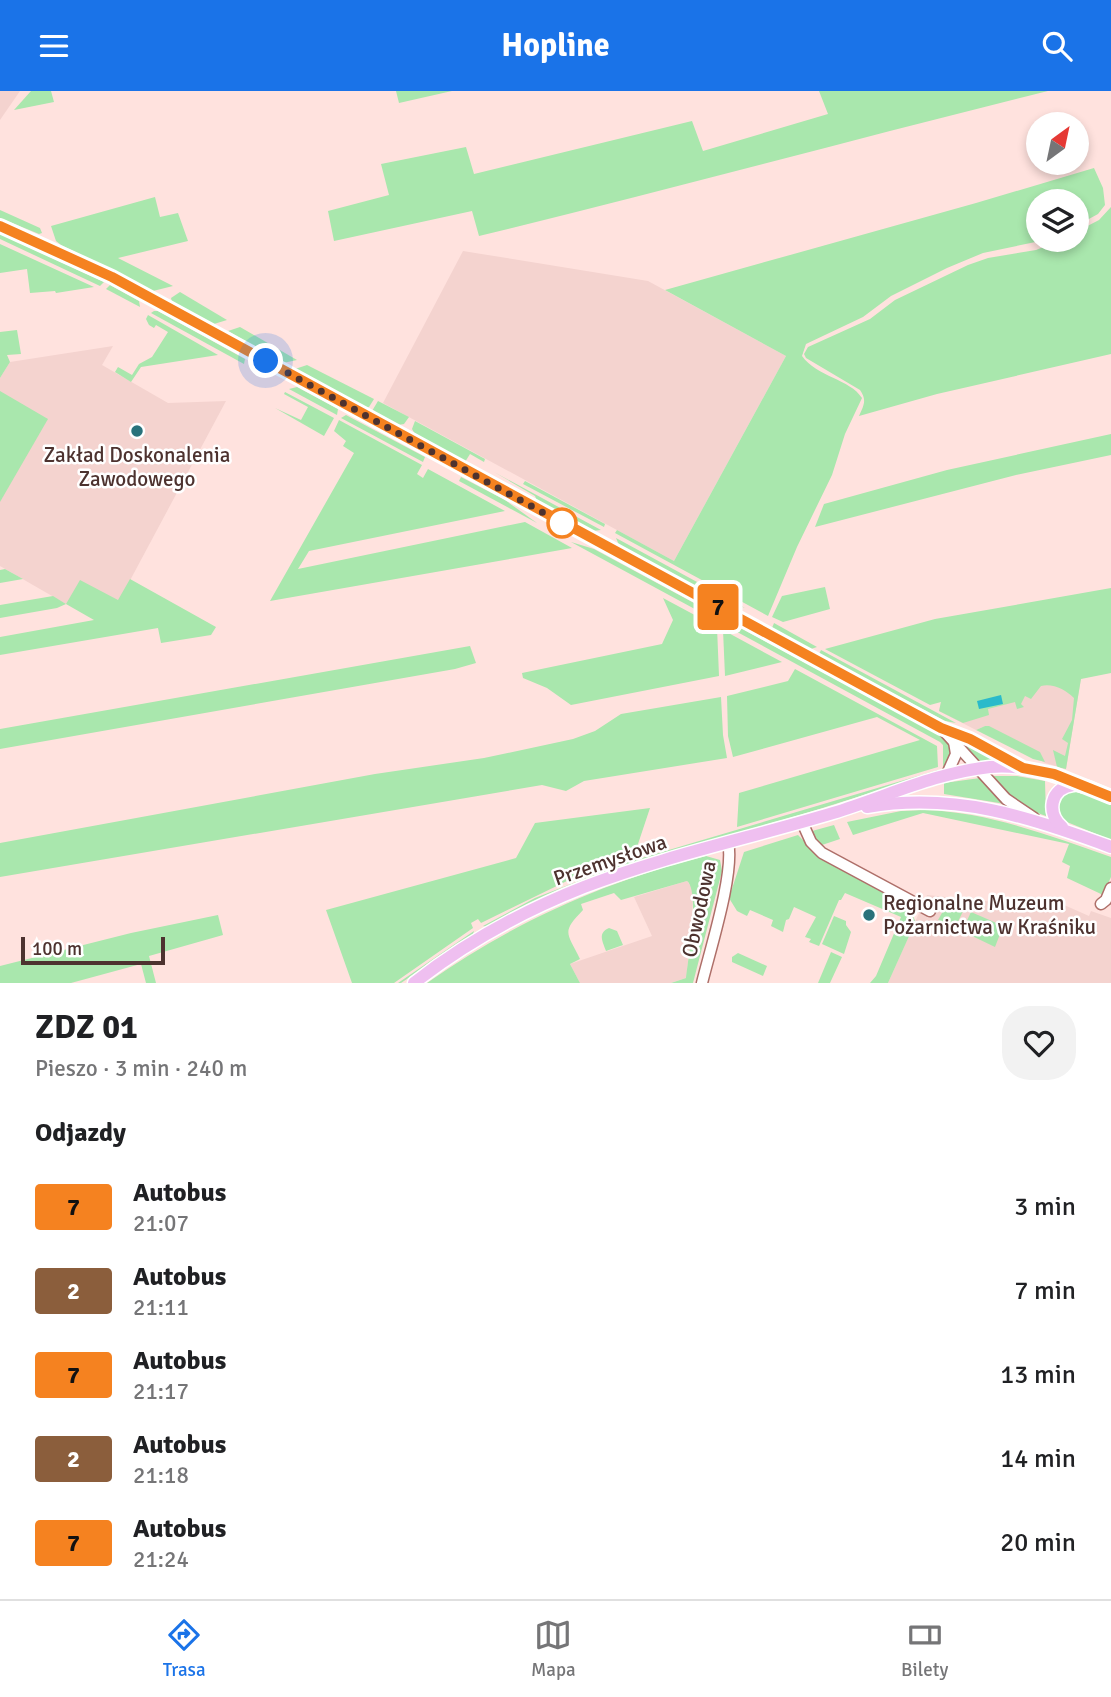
<!DOCTYPE html>
<html lang="pl">
<head>
<meta charset="utf-8">
<style>
	:root { --surface:#fff; --page:#f2f2f2; --text:#202124; --muted:#757577; --line:#e0e0e0; --accent:#1a73e8 }
	body { margin:0; font-family:Signika,sans-serif; background:var(--page); color:var(--text); height:100vh; display:flex; flex-direction:column; font-size:26px; white-space:nowrap }
	* { box-sizing:border-box; margin:0 }
	p { font-size:23px; color:var(--muted) }
	.icon { flex:none; width:38px; height:38px; fill:none; stroke:currentColor; stroke-width:2; stroke-linecap:round; stroke-linejoin:round }
	.map { position:relative; height:892px; overflow:hidden }
	.drawer { display:flex; flex-direction:column; background:var(--surface); flex:1 }
	.drawer>* { flex:none }
	.badge { padding:0 14px; border-radius:5px; font-size:24px; line-height:46px }
	.needle { width:46px; rotate:33deg }
	.controls { position:absolute; left:1026px; top:21px; display:grid; gap:14px }
	.controls a { display:grid; place-items:center; width:63px; height:63px; border-radius:50%; background:var(--surface); box-shadow:0 4px 10px #0003; font-size:35px }
	.scale { position:absolute; left:21px; bottom:18px; width:144px; box-sizing:border-box; padding-left:7px; border:4px solid #4d322f; border-top:0; font-size:19px; line-height:24px; white-space:nowrap; color:#4d322f; -webkit-text-stroke:5px #fff; paint-order:stroke }
	.you { position:absolute; width:35px; height:35px; margin:-18px; border:5px solid #fff; border-radius:50%; background:#1a73e8; box-shadow:0 0 0 10px #1a73e833 }
	.map>.badge { position:absolute; translate:-50% -50%; box-shadow:0 0 0 4px #fff }
	h2 { padding:0 35px; font-size:26px; line-height:63px }
	.round { display:grid; place-items:center; flex:none; width:74px; height:74px; border-radius:28px; background:var(--page) }
	.head { display:flex; align-items:center; justify-content:space-between; height:119px; padding:0 35px }
	h1 { font-size:33px; font-weight:700; line-height:52px }
	ul { padding:0; list-style:none }
	li { display:flex; align-items:center; gap:21px; height:84px; padding:0 35px }
	li div { flex:1 }
	li b { display:block; font-size:26px }
	li em { font-style:normal }
	li .badge { min-width:77px; font-weight:700; text-align:center }
	header { display:flex; justify-content:space-between; align-items:center; height:91px; padding:0 35px; background:var(--accent); color:#fff; font-size:32px; font-weight:700 }
	.dock { display:flex; justify-content:space-around; align-items:center; height:98px; border-top:2px solid var(--line); background:var(--surface); font-size:19px; color:var(--muted) }
	.dock a { display:grid; justify-items:center; gap:4px }
	.dock .on { color:var(--accent) }
	.map>svg:first-child { display:block }
	.built { fill:#f4d3cf }
	.green { fill:#a9e7ad }
	.water { fill:#2abaca }
	.lines { fill:none; stroke-linecap:round; stroke-linejoin:round }
	.minor-casing { stroke:#ae6f69; stroke-width:13 }
	.major-casing { stroke:#fff; stroke-width:15 }
	.minor { stroke:#fff; stroke-width:10 }
	.major { stroke:#efbff0; stroke-width:12 }
	.line-casing { stroke:#fff; stroke-width:16 }
	.line { stroke:#f58220; stroke-width:10 }
	.walk { stroke:#4d322f; stroke-width:7; stroke-dasharray:0 12.6 }
	.poi-dot { fill:#29727b; stroke:#fff; stroke-width:2.5 }
	.stop-dot { fill:#fff; stroke:#f58220; stroke-width:3.5 }
	.labels { text-anchor:middle; dominant-baseline:central; stroke-width:5; stroke-linejoin:round; paint-order:stroke }
	.poi-label { font-size:21px; fill:#4d322f; stroke:#fff }
	.street-label { font-size:21px; fill:#4d322f; stroke:#fff }
</style>
</head>
<body>
<header><svg class="icon" aria-label="menu" viewBox="0 0 24 24"><path d="M4 6h16M4 12h16M4 18h16"/></svg>Hopline<svg class="icon" aria-label="search" viewBox="0 0 24 24"><circle cx="10" cy="10" r="6"/><path d="M15 15l6 6"/></svg></header>
<div class="map">
<svg width="1111" height="892" viewBox="0 0 1111 892">
	<rect width="100%" height="100%" fill="#ffe2de"/>
	<g class="built">
		<polygon points="0,0 20,0 0,29"/>
		<polygon points="463,160 648,190 786,265 674,470 383,312"/>
		<polygon points="113,255 102,274 168,312 226,310 119,510 66,513 0,475 0,287 10,271"/>
		<polygon points="1081,587 1066,678 1045,672 985,635 976,639 939,620 941,611"/>
		<polygon points="687,790 693,798 691,847 686,887 671,892 580,892 570,873 652,845 634,806"/>
		<polygon points="927,804 1041,816 1046,806 1089,825 1091,820 1111,827 1111,892 888,892"/>
	</g>
	<g class="green">
		<polygon points="31,0 51,0 54,11 14,19"/>
		<polygon points="396,0 452,0 399,12"/>
		<path d="M819,0H1048C858,47 669,99 479,145L472,120L334,150L328,120L389,104L381,73L466,56L474,83L692,30L703,60L828,23Z"/>
		<path d="M1094,77L1103,97L1105,114L1098,123L1076,135V110H1038V149H1045L983,162L947,177L891,205L863,226L806,253L802,265C817,286 850,288 862,307L845,343L832,384L797,456L768,525L615,442L617,439L674,470L786,265L665,199L976,112Z"/>
		<polygon points="155,106 160,126 178,122 188,150 118,167 173,195 153,200 61,154 56,150 51,135"/>
		<path d="M1111,116V263L937,303L859,325C864,314 867,309 860,299L806,267L804,263L808,256L870,228L895,209L968,174L988,167L1036,159L1061,149H1076V141L1099,129Z"/>
		<polygon points="0,119 40,137 42,142 39,143 0,127"/>
		<polygon points="0,143 104,191 100,195 0,148"/>
		<polygon points="0,153 94,196 56,202 55,200 30,202 27,178 0,182"/>
		<polygon points="110,194 139,210 140,216 106,198"/>
		<polygon points="180,201 227,229 214,233 172,211 171,207"/>
		<polygon points="154,220 158,220 245,268 244,273 151,222"/>
		<polygon points="148,224 218,264 141,276 131,291 115,281 118,276 132,284 139,273 152,266 168,241 156,234 154,237 149,234 146,228"/>
		<polygon points="240,236 297,269 283,272 228,240"/>
		<polygon points="17,239 21,263 7,264 10,271 0,287 0,241"/>
		<polygon points="307,274 374,308 369,316 366,317 295,278"/>
		<polygon points="297,296 338,318 337,324 289,298"/>
		<polygon points="0,300 48,328 0,411"/>
		<polygon points="285,301 334,327 324,345 275,317 301,329 308,316 284,303"/>
		<polygon points="378,310 409,326 404,333 398,334 372,320"/>
		<polygon points="346,324 425,366 423,371 341,327"/>
		<polygon points="339,329 422,374 417,383 423,387 428,378 505,420 309,460 298,478 525,431 572,457 270,510 354,362 343,355 346,350 334,340"/>
		<polygon points="415,330 485,368 484,371 470,363 465,371 415,343 412,338"/>
		<polygon points="1111,343 1111,364 1016,384 815,436 824,413 947,379"/>
		<polygon points="494,381 601,439 593,440 537,410 535,405"/>
		<polygon points="461,386 505,409 537,432 459,390"/>
		<polygon points="525,390 605,433 604,436 523,393"/>
		<polygon points="616,447 745,517 712,505 619,454"/>
		<path d="M571,451L594,458L939,644C953,654 954,665 943,679V654L940,651Z"/>
		<polygon points="5,478 23,488 0,492 0,479"/>
		<polygon points="130,488 216,536 211,544 161,552 158,537 0,564 0,546 94,529 66,513 57,517 0,527 0,514 53,505 66,513 80,489 118,509"/>
		<polygon points="825,496 830,518 783,531 772,526 782,505"/>
		<path d="M1111,497V582L1081,588L1066,678L1057,676L1053,659L1065,665L1068,652L1062,648L1072,629L1074,607C1066,599 1053,592 1041,595L1031,608L1025,605L1021,613L1024,616L1017,618L1015,611L988,618L989,624L963,632L939,620L941,611L930,614L825,558L935,528Z"/>
		<polygon points="663,507 717,536 719,585 571,614 547,597 523,587 522,582 662,553 673,529"/>
		<polygon points="774,532 817,556 811,558 776,540 772,537"/>
		<polygon points="723,539 782,571 725,585"/>
		<polygon points="470,555 476,572 455,578 0,658 0,638"/>
		<polygon points="821,559 956,632 945,630 819,563"/>
		<polygon points="795,578 937,655 938,676 737,736 739,702 920,649 877,626 733,666 728,645 727,605 788,590"/>
		<polygon points="721,606 723,644 727,667 584,690 566,700 542,694 0,786 0,752 375,683 484,667 573,648 595,640 621,623"/>
		<polygon points="985,635 989,635 1040,661 1045,671 1033,668 976,639"/>
		<polygon points="956,645 1008,672 980,675"/>
		<path d="M938,679V682C884,696 832,715 779,730C679,758 576,781 487,836L483,835L535,807L625,772Z"/>
		<path d="M991,685H1017L1045,690L1046,725C1017,715 1011,707 991,685Z"/>
		<polygon points="980,687 1005,713 944,703 944,692"/>
		<path d="M1075,699L1111,712V749L1062,729C1057,717 1056,714 1063,703Z"/>
		<polygon points="650,717 634,765 569,789 481,832 478,828 471,832 473,837 394,892 352,892 326,819 516,767 535,732"/>
		<path d="M925,719C989,721 1051,745 1111,766V786L1102,806L1101,803L1067,787L1070,775L1062,771L1069,753L923,722L853,744L847,731L901,720Z"/>
		<polygon points="834,734 840,748 819,755 812,740"/>
		<polygon points="798,744 811,757 909,814 917,835 916,845 910,843 888,892 870,892 876,885 901,826 845,802 841,809 839,809 819,855 809,851 811,848 805,846 816,826 794,816 789,828 786,829 783,841 771,835 773,829 750,819 747,825 737,820 729,807 744,761"/>
		<path d="M706,765L720,769L722,780L693,892H671L686,887C688,869 700,800 687,790L621,809L614,802L581,813L583,819C561,842 567,841 580,868L570,873L580,892H427C514,831 603,791 706,765Z"/>
		<polygon points="947,813 964,818 955,837 938,829"/>
		<polygon points="971,821 1001,834 1002,838 995,856 970,844 971,840 964,836"/>
		<polygon points="218,824 223,844 149,865 156,892 146,892 141,873 71,892 0,892 0,875 131,842"/>
		<polygon points="834,825 846,830 846,834 851,841 844,863 822,853"/>
		<path d="M609,837L617,840L623,854L606,860C603,851 597,842 609,837Z"/>
		<polygon points="474,840 473,843 401,892 398,892"/>
		<polygon points="831,861 842,866 830,892 818,892"/>
		<polygon points="738,862 767,875 763,885 732,871 732,866"/>
	</g>
	<polygon class="water" points="1001,604 1003,613 979,618 977,610"/>
	<g class="lines">
		<g class="minor-casing">
			<g id="minor">
				<polyline points="0,135 112,186 941,637 970,648 1023,677"/>
				<polyline points="943,639 1006,708 1034,727"/>
				<polyline points="947,683 956,663 954,651"/>
				<polyline points="802,731 811,751 822,762 930,820"/>
				<polyline points="1101,813 1106,809 1111,797"/>
				<path d="M702,892C710,859 735,781 728,751"/>
			</g>
		</g>
		<g class="major-casing">
			<g id="major">
				<path d="M867,716C955,701 1030,726 1111,756"/>
				<path d="M1062,736C1046,722 1050,697 1073,694C1085,692 1100,702 1111,706"/>
				<path d="M414,892C465,852 523,820 584,796C664,765 750,747 833,722C886,706 934,682 990,676C1023,673 1052,683 1082,695"/>
			</g>
		</g>
		<use href="#minor" class="minor"/>
		<use href="#major" class="major"/>
	</g>
	<g class="lines">
		<g class="line-casing">
			<polyline id="line" points="0,135 112,186 941,637 970,648 1023,677 1054,683 1111,706"/>
		</g>
		<use href="#line" class="line"/>
		<polyline class="walk" points="266,270 564,433 562,432"/>
	</g>
	<g class="poi-dot">
		<circle cx="137" cy="340" r="7"/>
		<circle cx="869" cy="824" r="7"/>
	</g>
	<circle class="stop-dot" cx="562" cy="432" r="14"/>
	<g class="labels">
		<g class="poi-label">
			<text x="137" y="364">Zakład Doskonalenia<tspan x="137" dy="24">Zawodowego</tspan></text>
			<text x="883" y="812" text-anchor="start">Regionalne Muzeum<tspan x="883" dy="24">Pożarnictwa w Kraśniku</tspan></text>
		</g>
		<g class="street-label">
			<text transform="translate(610 769) rotate(-19)">Przemysłowa</text>
			<text transform="translate(699 818) rotate(-78)">Obwodowa</text>
		</g>
	</g>
</svg>
<div class="controls">
<a><svg class="needle" viewBox="-14 -14 28 28"><path d="M0-13l5 13h-10z" fill="#e53935"/><path d="M0 13l5-13h-10z" fill="#757577"/></svg></a>
<a><svg class="icon" aria-label="layers" viewBox="0 0 24 24"><path d="M12 4l9 5-9 5-9-5zM3 14l9 5 9-5"/></svg></a>
</div>
<div class="scale">100 m</div>
<div class="you" style="left:266px;top:270px"></div>
<b class="badge" style="left:718px;top:516px;background:#f58220;color:#111">7</b>
</div>
<section class="drawer">
<div class="head"><div><h1>ZDZ 01</h1><p>Pieszo · 3 min · 240 m</p></div><a class="round"><svg class="icon" aria-label="heart" viewBox="0 0 24 24"><path d="M12 20l-8-8c-3-5 5-10 8-4 3-6 11-1 8 4z"/></svg></a></div>
<h2>Odjazdy</h2>
<ul>
<li><span class="badge" style="background:#f58220;color:#111">7</span><div><b>Autobus</b><p>21:07</p></div><em>3 min</em></li>
<li><span class="badge" style="background:#8b5e3c;color:#fff">2</span><div><b>Autobus</b><p>21:11</p></div><em>7 min</em></li>
<li><span class="badge" style="background:#f58220;color:#111">7</span><div><b>Autobus</b><p>21:17</p></div><em>13 min</em></li>
<li><span class="badge" style="background:#8b5e3c;color:#fff">2</span><div><b>Autobus</b><p>21:18</p></div><em>14 min</em></li>
<li><span class="badge" style="background:#f58220;color:#111">7</span><div><b>Autobus</b><p>21:24</p></div><em>20 min</em></li>
</ul>
</section>
<nav class="dock">
<a class="on"><svg class="icon" aria-label="directions" viewBox="0 0 24 24"><path d="M12 3l9 9-9 9-9-9zM9 14v-3h6M13 9l2 2-2 2"/></svg>Trasa</a>
<a><svg class="icon" aria-label="map" viewBox="0 0 24 24"><path d="M3 6l6-2 6 2 6-2v14l-6 2-6-2-6 2zM9 4v14M15 6v14"/></svg>Mapa</a>
<a><svg class="icon" aria-label="tickets" viewBox="0 0 24 24"><path d="M3 7h18v10H3zM15 7v10"/></svg>Bilety</a>
</nav>
</body>
</html>
